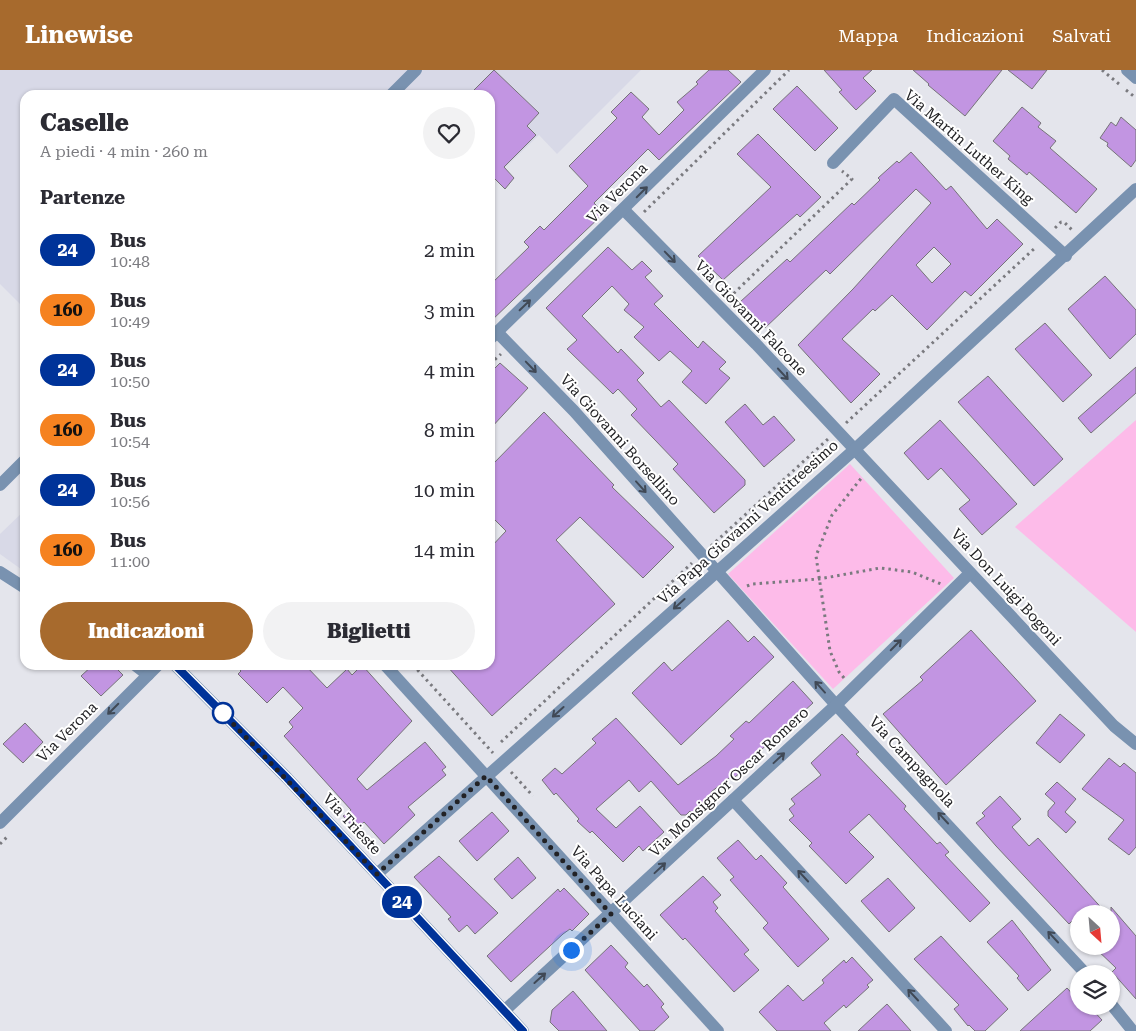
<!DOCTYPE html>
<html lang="it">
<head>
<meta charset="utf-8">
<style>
	:root { --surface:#fff; --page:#f2f2f3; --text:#2b2b33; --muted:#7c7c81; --accent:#a76a2d }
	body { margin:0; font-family:"Roboto Serif",serif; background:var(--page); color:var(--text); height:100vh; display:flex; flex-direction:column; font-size:19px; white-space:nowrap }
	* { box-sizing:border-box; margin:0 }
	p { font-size:16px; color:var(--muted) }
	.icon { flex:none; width:28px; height:28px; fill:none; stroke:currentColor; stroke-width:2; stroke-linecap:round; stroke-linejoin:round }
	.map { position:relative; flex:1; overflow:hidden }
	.panel { position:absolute; left:20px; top:20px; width:475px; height:580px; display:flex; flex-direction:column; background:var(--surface); border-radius:15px; box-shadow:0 1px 4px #0004 }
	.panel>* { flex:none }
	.badge { padding:0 10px; border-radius:16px; font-size:18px; line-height:32px }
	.needle { width:32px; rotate:154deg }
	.buttons { position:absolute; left:1070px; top:835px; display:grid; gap:10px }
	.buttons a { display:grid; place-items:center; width:50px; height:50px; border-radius:50%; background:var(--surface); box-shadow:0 1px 4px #0004; font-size:25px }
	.you { position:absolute; width:25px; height:25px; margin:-12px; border:4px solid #fff; border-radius:50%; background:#1a73e8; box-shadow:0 0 0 8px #1a73e833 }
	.map>.badge { position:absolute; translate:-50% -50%; box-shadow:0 0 0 2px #fff }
	h2 { padding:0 20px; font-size:19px; line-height:45px }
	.round { display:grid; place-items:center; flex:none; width:52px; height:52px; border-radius:26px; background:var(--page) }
	.summary { display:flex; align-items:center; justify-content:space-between; height:85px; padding:0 20px }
	h1 { font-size:24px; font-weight:800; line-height:38px }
	.cta { display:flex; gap:10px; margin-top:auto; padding:10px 20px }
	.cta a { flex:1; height:58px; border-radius:30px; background:var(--accent); color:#fff; font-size:20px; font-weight:800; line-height:58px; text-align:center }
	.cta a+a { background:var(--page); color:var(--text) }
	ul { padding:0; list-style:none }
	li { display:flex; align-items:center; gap:15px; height:60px; padding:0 20px }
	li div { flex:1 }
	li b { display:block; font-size:19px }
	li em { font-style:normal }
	li .badge { min-width:55px; font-weight:700; text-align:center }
	header { display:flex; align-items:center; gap:30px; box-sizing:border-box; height:70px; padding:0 25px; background:var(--accent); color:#fff }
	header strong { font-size:24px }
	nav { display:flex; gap:28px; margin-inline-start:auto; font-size:18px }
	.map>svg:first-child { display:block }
	.built { fill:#d8d9e7 }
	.green { fill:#fdbbe9 }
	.building { fill:#c295e2; stroke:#767379; fill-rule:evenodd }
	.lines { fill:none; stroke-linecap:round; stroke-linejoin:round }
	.path { stroke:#7a7a7f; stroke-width:3; stroke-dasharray:2.5 4; stroke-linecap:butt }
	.minor { stroke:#7992b0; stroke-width:12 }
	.tertiary { stroke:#7992b0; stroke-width:12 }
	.oneway { stroke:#404956 }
	.line-casing { stroke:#fff; stroke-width:11 }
	.line { stroke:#039; stroke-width:8 }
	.walk { stroke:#222225; stroke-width:5; stroke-dasharray:0 9 }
	.stop-dot { fill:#fff; stroke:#039; stroke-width:2.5 }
	.labels { text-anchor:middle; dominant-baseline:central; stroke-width:4; stroke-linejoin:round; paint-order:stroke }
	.street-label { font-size:15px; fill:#222225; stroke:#fff }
</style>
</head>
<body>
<header>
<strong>Linewise</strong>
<nav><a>Mappa</a><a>Indicazioni</a><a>Salvati</a></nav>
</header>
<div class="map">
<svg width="1136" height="961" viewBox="0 0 1136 961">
	<rect width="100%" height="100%" fill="#e4e5ec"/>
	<g class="built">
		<polygon points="0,0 641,0 557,84 539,65 490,112 490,25 25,25 25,239 0,214"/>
		<polygon points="25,440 25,502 0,484 0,464"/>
	</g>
	<g class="green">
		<polygon points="1136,350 1136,562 1015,457"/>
		<polygon points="850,394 954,508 833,619 728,504"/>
	</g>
	<g class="building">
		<polygon points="494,0 539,43 527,56 536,65 504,97 514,108 505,119 493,107 490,110 490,25 469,25"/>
		<polygon points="709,0 728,0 741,12 659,90 648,79 594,133 604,143 490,252 490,215 529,177 524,172 540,156 544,160 588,116 569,96 617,48 611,42 631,22 649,39 642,47 659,65 684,40 677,32 698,14 696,12"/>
		<polygon points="824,0 872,0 863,8 876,21 856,40 839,22 842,20"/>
		<polygon points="913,0 1002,0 965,46 928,15 929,14"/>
		<polygon points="1008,0 1047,0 1032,19"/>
		<polygon points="797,16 838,58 815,81 773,39"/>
		<polygon points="1022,37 1041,53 1038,57 1056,71 1050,78 1097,119 1076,143 1029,102 1027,105 1008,89 1010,86 993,71"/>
		<polygon points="1121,47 1136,60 1136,90 1131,97 1107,76 1108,73 1100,68 1111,52 1116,56"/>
		<polygon points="758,64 821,127 800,147 797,144 723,210 698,186 771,117 737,84"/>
		<path d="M911,82L946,120L951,116L987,159L997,149L1023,174L971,226L965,221L927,260L892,225L875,241L873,239L842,269L880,304L851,333L798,275L853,219L931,133L916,119L830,204L826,200L765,258L740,232L787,189L790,192L852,133L854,135L880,110L878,108L897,91L899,93ZM934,177L951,194L932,213L916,195Z"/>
		<polygon points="608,177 632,200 642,191 652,201 645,207 663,226 654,234 698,278 703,271 726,292 719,299 730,308 706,334 682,312 692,301 670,281 659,291 634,267 644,257 624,240 629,234 612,216 582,246 618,283 621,279 644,303 637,310 661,337 669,330 745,410 745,415 714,443 673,399 678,394 631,345 637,339 618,319 613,324 567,279 577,270 546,238"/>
		<polygon points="1105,206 1136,240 1136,264 1110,289 1068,239"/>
		<polygon points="1045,253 1092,305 1063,332 1015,279"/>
		<polygon points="500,293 528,318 490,359 490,303"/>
		<polygon points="1136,297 1136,323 1091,363 1078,348"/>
		<polygon points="988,306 1063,389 1034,416 958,332"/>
		<polygon points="745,334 763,355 774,346 795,370 764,397 725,352"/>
		<polygon points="544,342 614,415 612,417 674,477 643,508 580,447 556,470 615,534 492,646 446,595 490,595 490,478 506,461 490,445 490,397"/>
		<polygon points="940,350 1017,434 982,465 959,439 970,430 941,398 928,410 904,383"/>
		<polygon points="728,550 748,572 754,566 774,587 681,675 632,623 664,592 672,601"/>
		<polygon points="971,560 1036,631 946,715 883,644 923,610 920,607"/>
		<polygon points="93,595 113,595 123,605 101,626 81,606"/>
		<polygon points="235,595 305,595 327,618 347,599 352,605 362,595 412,651 357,709 367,720 425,672 446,697 442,700 446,705 408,737 415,745 384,774 364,752 356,760 343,746 351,740 284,666 293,657 289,652 303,638 283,617 267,633 238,604 241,601"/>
		<polygon points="793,611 813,633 802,643 804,645 751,688 754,691 735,707 733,705 711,722 716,728 695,746 690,741 686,745 681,745 651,711 639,722 629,710 596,739 616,758 640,736 664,762 643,781 639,776 623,792 592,761 590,763 577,751 579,749 556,723 554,725 542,710 555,698 562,704 596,673 592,669 616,648 678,715 716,686 734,669 730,666 746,651 749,653"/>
		<polygon points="1060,644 1085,665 1060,693 1036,673"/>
		<polygon points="25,653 43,672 23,693 3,674"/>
		<polygon points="842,664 859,682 856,684 906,736 904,739 937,774 940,772 949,782 945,785 990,833 970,852 869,744 849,762 874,787 846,814 809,776 812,773 789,750 794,746 789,739 795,734 791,729 821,705 811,693"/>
		<polygon points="1109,688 1120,697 1124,693 1136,703 1136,777 1129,785 1108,769 1124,750 1082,719"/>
		<polygon points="1057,712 1076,729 1065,742 1076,752 1066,763 1048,746 1048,741 1055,733 1045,724"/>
		<polygon points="1000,726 1021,749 1012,757 1029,776 1038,768 1107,844 1079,844 1069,854 996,776 976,753 985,746 982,743"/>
		<polygon points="492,742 509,761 477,791 459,771"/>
		<polygon points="738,770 756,790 761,785 787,813 783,817 829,869 798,897 763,858 768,853 730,810 734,807 717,788"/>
		<polygon points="439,786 498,843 475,864 467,855 459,862 448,849 451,847 414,807"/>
		<polygon points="518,787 536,808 512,829 494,809"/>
		<polygon points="703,806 721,825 713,832 718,838 715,841 749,880 744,884 759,900 734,922 685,868 683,870 660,845"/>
		<polygon points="888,808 915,838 889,862 861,831"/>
		<polygon points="564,818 589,844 572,861 570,859 563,864 511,912 487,886 558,819 560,822"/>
		<polygon points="1111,837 1136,866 1136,929 1112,902 1116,898 1093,876 1111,876"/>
		<polygon points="1012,850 1051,900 1028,921 1017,908 1019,906 987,872"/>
		<polygon points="941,866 1008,939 985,961 975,961 969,955 968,956 954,939 959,935 914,889"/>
		<polygon points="611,875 628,893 625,897 644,917 647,914 664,934 661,937 669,947 654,961 640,961 585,900"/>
		<polygon points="852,887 873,910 867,915 869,917 846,938 844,935 824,953 831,961 777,961 759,942 788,915 803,931 824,913 822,910 844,890 846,893"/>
		<polygon points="1067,918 1079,931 1079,936 1089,936 1102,950 1090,961 1020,961"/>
		<polygon points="573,921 607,961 559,961 550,952 552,940"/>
		<polygon points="887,934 911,961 858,961"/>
	</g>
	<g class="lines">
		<g class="path">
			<polyline points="1102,0 1119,14"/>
			<polyline points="1126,20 1136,28"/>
			<polyline points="644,142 789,0"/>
			<polyline points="1055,158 1061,152 1064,152 1072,160"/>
			<polyline points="729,228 852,109 842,101"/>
			<polyline points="490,286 494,290"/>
			<polyline points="490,294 501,284"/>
			<polyline points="846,353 1036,177"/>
			<polyline points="711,476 828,369"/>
			<polyline points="747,516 752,514 819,509 880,498 912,502 941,514"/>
			<polyline points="413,595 493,683"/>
			<polyline points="844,608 839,602 830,581 816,486 832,445 863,406"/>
			<polyline points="501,672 692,493"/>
			<polyline points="511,702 533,726"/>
			<polyline points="0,774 8,766"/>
		</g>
		<g class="minor">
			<polyline points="1127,0 1136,8"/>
			<polyline points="391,25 416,0"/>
			<polyline points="833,93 894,29 1066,186"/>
			<polyline points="624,140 756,274 1114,656 1136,674"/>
			<polyline points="497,262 574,341 836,635 1086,904"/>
			<polyline points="0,415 25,390"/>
			<polyline points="0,502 25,518"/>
			<polyline points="135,595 148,605"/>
			<polyline points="175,595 287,708 523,961"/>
			<polyline points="385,595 718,961"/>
			<polyline points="733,730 946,961"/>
			<polyline points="377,804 854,380 1136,119"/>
			<polyline points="1111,934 1132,960"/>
			<polyline points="504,941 836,635 970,503"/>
		</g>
		<g class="tertiary">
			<polyline points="490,269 765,0"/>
			<polyline points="0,753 158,595"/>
		</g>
	</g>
	<defs><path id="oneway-shaft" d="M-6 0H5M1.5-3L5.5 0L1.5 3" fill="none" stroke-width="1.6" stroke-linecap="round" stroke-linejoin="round" transform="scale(1.25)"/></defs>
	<g class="oneway">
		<use href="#oneway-shaft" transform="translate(642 122) rotate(-45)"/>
		<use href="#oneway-shaft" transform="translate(670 187) rotate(46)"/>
		<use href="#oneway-shaft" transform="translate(525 235) rotate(-44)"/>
		<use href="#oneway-shaft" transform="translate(531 297) rotate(46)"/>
		<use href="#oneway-shaft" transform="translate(783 304) rotate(47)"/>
		<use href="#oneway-shaft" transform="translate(641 417) rotate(48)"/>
		<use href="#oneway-shaft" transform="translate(679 534) rotate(138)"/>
		<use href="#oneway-shaft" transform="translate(896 575) rotate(-45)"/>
		<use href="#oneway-shaft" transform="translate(820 617) rotate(-132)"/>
		<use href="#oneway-shaft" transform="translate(113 639) rotate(135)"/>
		<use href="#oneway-shaft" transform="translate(558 642) rotate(138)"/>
		<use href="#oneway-shaft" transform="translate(779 688) rotate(-43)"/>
		<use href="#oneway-shaft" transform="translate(943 748) rotate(-133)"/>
		<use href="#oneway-shaft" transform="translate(660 798) rotate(-43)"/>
		<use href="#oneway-shaft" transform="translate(803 806) rotate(-133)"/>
		<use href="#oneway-shaft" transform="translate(1053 867) rotate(-133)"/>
		<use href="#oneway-shaft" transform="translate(540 908) rotate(-42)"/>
		<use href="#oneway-shaft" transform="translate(913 925) rotate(-133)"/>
	</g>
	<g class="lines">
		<g class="line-casing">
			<polyline id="line" points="175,595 287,708 523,961"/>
		</g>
		<use href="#line" class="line"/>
		<polyline class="walk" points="223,643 219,639 377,804 486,706 611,844 571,880"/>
	</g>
	<circle class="stop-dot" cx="223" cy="643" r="10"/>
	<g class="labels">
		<g class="street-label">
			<text transform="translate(969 77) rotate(41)">Via Martin Luther King</text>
			<text transform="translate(617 123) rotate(-45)">Via Verona</text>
			<text transform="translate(751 248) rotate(46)">Via Giovanni Falcone</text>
			<text transform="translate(620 370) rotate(48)">Via Giovanni Borsellino</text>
			<text transform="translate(748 452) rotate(-42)">Via Papa Giovanni Ventitreesimo</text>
			<text transform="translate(1006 517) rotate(47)">Via Don Luigi Bogoni</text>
			<text transform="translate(67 662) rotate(-45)">Via Verona</text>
			<text transform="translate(912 692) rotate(47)">Via Campagnola</text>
			<text transform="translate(729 712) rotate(-43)">Via Monsignor Oscar Romero</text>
			<text transform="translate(352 754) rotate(47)">Via Trieste</text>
			<text transform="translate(614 823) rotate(48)">Via Papa Luciani</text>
		</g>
	</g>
</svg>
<div class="buttons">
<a><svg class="needle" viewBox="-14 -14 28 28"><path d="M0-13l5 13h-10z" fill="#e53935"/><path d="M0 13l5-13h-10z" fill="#7c7c81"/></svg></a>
<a><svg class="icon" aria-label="layers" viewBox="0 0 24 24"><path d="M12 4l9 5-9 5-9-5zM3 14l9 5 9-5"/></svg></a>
</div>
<div class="you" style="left:571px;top:880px"></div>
<b class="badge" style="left:402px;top:832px;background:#039;color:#fff">24</b>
<section class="panel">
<div class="summary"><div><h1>Caselle</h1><p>A piedi · 4 min · 260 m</p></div><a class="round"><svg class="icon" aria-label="heart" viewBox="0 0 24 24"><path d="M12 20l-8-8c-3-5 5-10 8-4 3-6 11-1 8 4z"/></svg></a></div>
<h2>Partenze</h2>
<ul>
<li><span class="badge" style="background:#039;color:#fff">24</span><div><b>Bus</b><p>10:48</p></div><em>2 min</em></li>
<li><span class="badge" style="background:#f58220;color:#111">160</span><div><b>Bus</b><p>10:49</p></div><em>3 min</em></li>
<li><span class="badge" style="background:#039;color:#fff">24</span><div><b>Bus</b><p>10:50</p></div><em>4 min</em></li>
<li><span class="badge" style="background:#f58220;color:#111">160</span><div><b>Bus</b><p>10:54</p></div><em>8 min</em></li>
<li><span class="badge" style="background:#039;color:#fff">24</span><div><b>Bus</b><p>10:56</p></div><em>10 min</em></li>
<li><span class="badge" style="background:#f58220;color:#111">160</span><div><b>Bus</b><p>11:00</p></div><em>14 min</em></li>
</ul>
<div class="cta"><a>Indicazioni</a><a>Biglietti</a></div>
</section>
</div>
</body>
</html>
